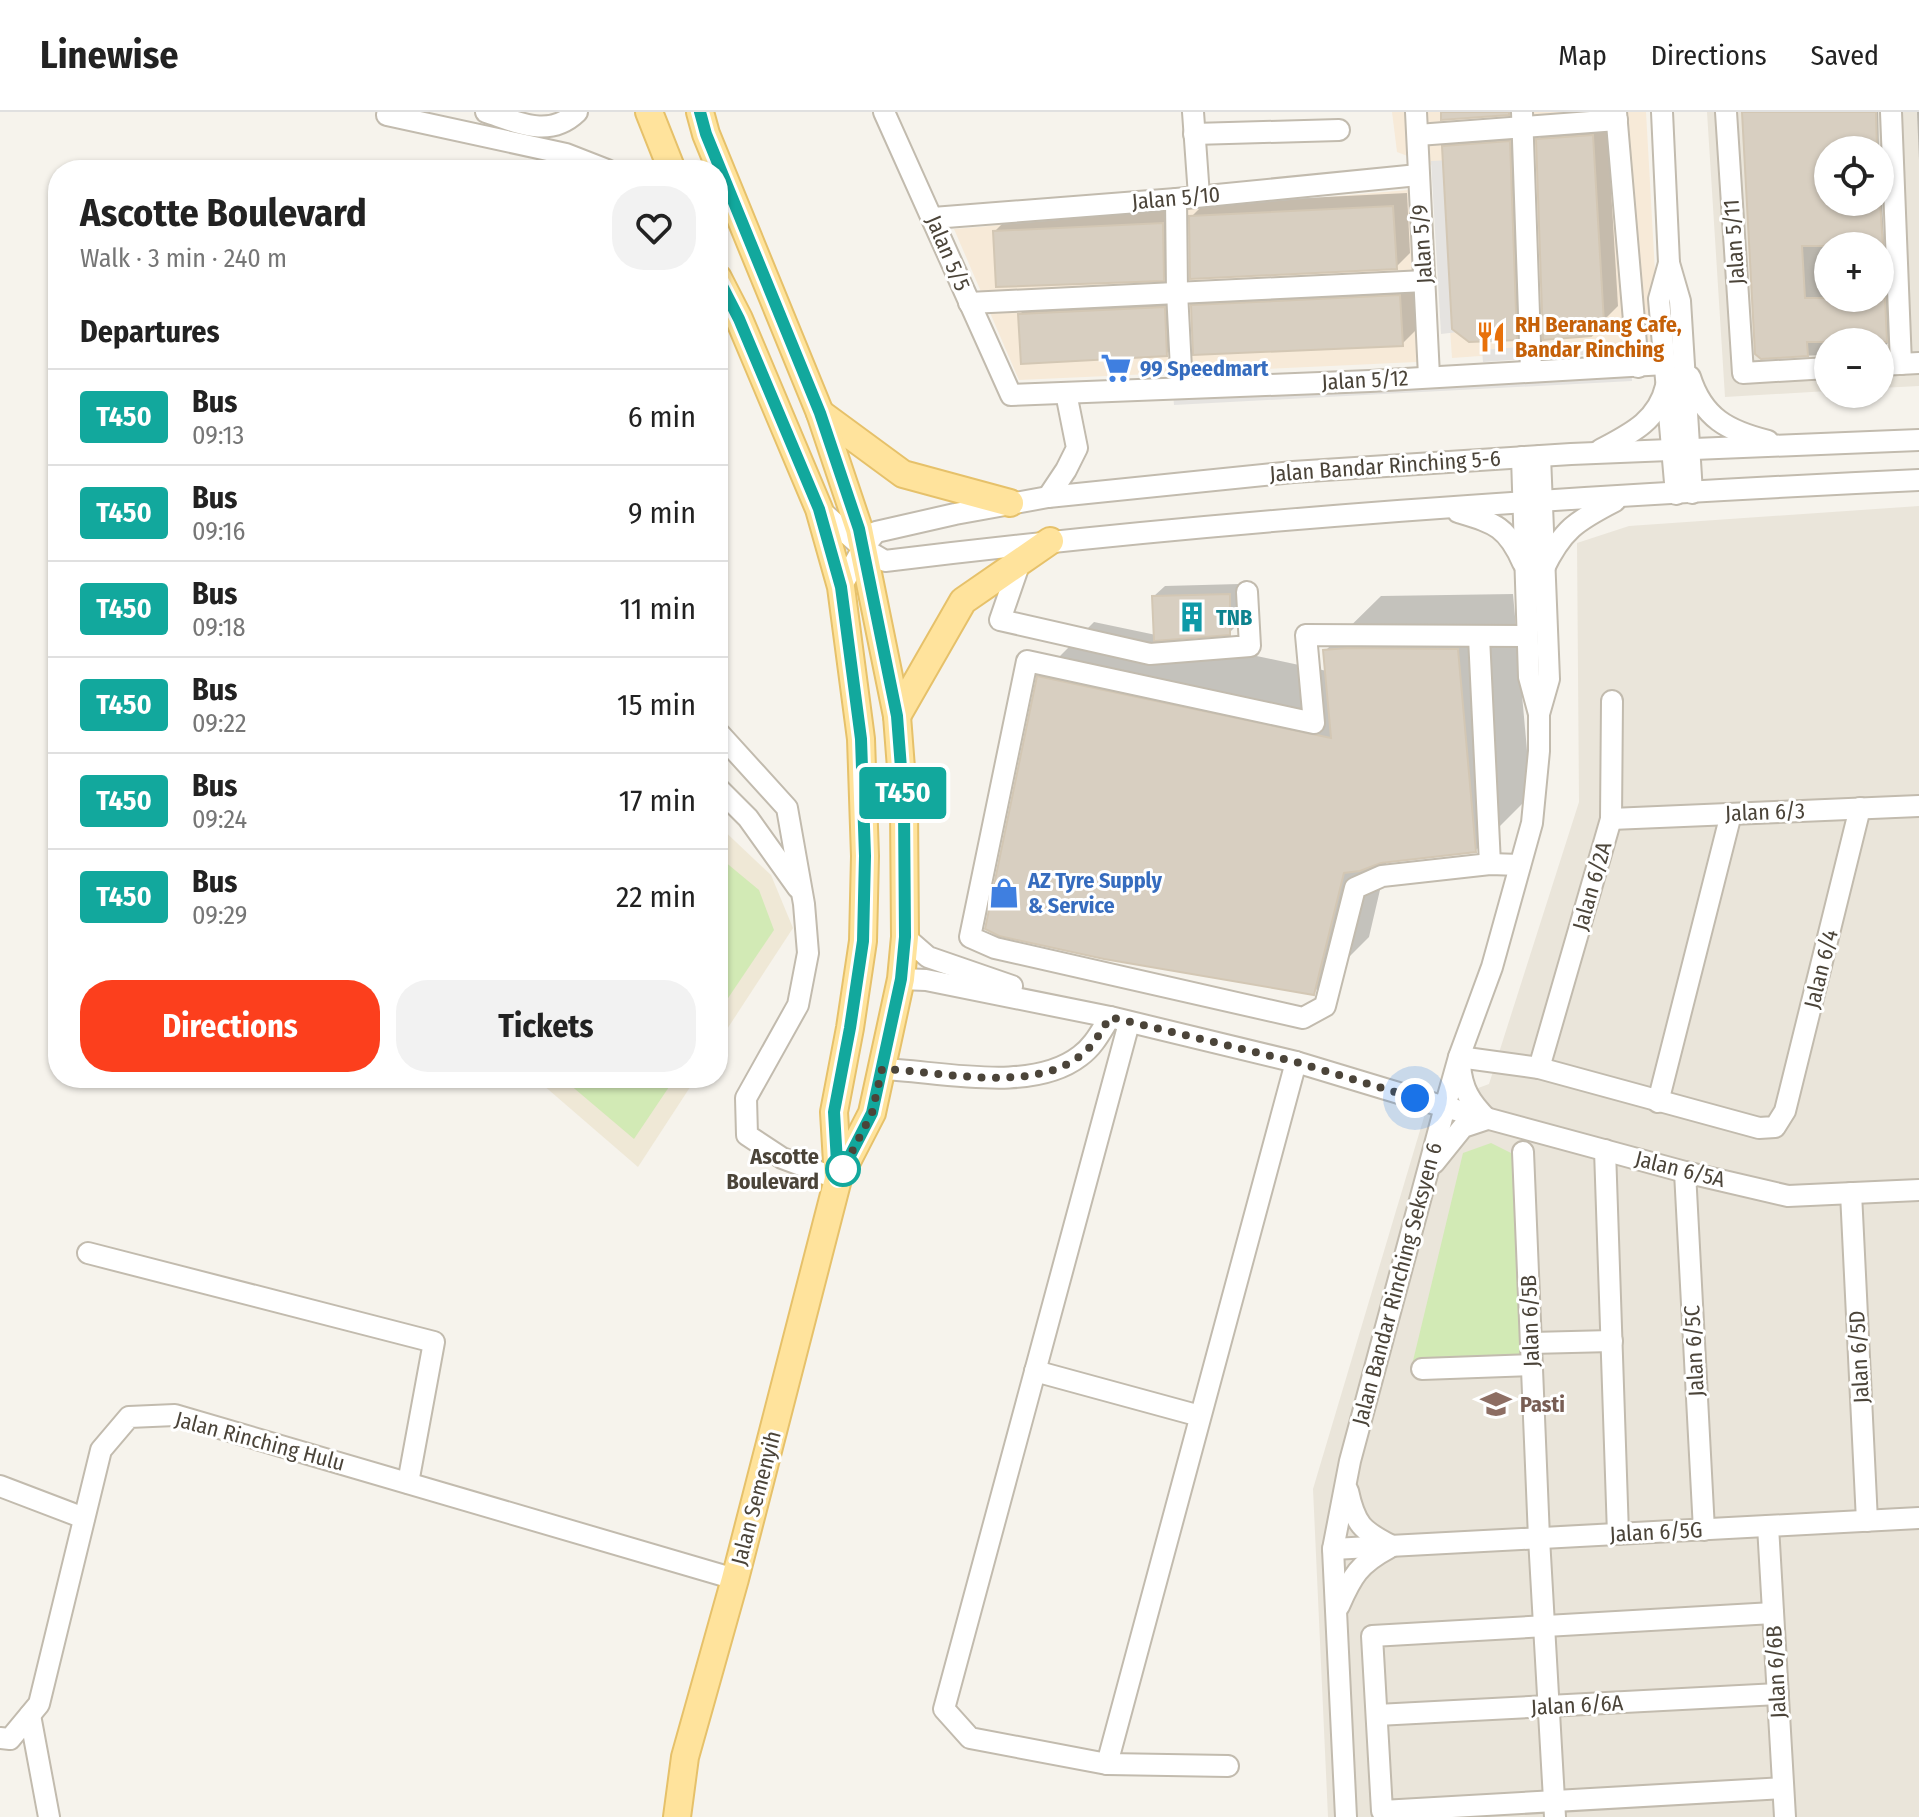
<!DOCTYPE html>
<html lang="en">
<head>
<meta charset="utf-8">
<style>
	:root { --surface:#fff; --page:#f2f2f2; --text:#222; --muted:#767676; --line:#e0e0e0; --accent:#fc3f1d }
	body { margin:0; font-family:"Fira Sans Condensed",sans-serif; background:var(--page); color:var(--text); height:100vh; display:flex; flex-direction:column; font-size:30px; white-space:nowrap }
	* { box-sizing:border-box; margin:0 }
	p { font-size:26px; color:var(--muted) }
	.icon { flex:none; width:44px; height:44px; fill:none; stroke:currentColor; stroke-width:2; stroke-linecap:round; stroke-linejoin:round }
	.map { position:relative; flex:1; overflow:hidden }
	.panel { position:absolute; left:48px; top:48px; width:680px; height:928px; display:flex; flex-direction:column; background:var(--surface); border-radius:32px; box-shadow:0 2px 6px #0004 }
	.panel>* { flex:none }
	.badge { padding:0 16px; border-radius:6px; font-size:28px; line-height:52px }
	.fabs { position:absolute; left:1814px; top:24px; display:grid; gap:16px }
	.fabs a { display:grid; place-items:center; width:80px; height:80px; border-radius:50%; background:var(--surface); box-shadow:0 2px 6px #0004; font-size:40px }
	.you { position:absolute; width:40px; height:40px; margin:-20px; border:6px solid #fff; border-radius:50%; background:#1a73e8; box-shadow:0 0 0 12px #1a73e833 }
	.map>.badge { position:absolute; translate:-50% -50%; box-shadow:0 0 0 4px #fff }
	h2 { padding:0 32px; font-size:30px; line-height:72px }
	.round { display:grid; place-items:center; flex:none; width:84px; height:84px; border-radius:32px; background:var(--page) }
	.summary { display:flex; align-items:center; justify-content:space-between; height:136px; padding:0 32px }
	h1 { font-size:38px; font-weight:700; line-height:60px }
	.action { display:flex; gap:16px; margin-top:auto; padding:16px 32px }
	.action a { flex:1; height:92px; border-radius:32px; background:var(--accent); color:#fff; font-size:32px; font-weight:700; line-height:92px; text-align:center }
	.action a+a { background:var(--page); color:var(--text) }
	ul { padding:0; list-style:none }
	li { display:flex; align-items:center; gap:24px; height:96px; padding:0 32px; border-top:2px solid var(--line) }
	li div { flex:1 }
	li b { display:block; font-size:30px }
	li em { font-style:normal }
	li .badge { min-width:88px; font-weight:700; text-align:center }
	header { display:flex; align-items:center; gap:48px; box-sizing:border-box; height:112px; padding:0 40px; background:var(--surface); border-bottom:2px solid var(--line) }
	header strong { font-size:38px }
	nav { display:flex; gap:44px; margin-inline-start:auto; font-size:28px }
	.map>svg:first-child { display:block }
	.residential { fill:#eae5da; fill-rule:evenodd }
	.commercial { fill:#f7ead8 }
	.education { fill:#efe8d6 }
	.green { fill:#d2eab5 }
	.parking { fill:#e5e3e0 }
	.shadow { fill:#0003; fill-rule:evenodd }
	.building { fill:#d8cfc1; stroke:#d3c7b4; stroke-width:2 }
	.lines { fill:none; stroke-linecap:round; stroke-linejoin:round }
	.minor-casing { stroke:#c2bbae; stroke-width:24 }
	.major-casing { stroke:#e6c16a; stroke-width:30 }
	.minor { stroke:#fff; stroke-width:20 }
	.major { stroke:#ffe39c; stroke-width:26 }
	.line-casing { stroke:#fff; stroke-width:18 }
	.line { stroke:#12a89d; stroke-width:12 }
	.walk { stroke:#4b4439; stroke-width:8; stroke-dasharray:0 14.4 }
	.stop-dot { fill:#fff; stroke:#12a89d; stroke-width:4 }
	.labels { text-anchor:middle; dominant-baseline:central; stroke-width:6; stroke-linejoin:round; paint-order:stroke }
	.street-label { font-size:22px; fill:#4b4439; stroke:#fff }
	.food-label { font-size:22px; font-weight:bold; fill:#c56008; stroke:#fff; text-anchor:start }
	.shop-label { font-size:22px; font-weight:bold; fill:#366cbe; stroke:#fff; text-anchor:start }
	.culture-label { font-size:22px; font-weight:bold; fill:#0d838f; stroke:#fff; text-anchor:start }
	.stop-label { font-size:22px; font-weight:bold; fill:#4b4439; stroke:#fff; text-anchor:end }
	.education-label { font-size:22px; font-weight:bold; fill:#785e54; stroke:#fff; text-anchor:start }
</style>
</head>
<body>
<header>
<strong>Linewise</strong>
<nav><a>Map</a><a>Directions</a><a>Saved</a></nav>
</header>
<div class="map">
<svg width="1919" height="1705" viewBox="0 0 1919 1705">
	<rect width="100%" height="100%" fill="#f6f3ec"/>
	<g class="residential">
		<path d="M1707,0H1919V274L1880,276V230H1828V279L1725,285ZM1828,38H1880V90H1828ZM1828,134H1880V186H1828Z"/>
		<polygon points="1919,394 1919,1705 1328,1705 1313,1377 1427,995 1489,972 1579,690 1577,431 1629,414"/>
	</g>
	<g class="commercial">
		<polygon points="1392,0 1646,0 1659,231 1452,246 1439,56 1397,40"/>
		<polygon points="1408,78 1417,250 1019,268 954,117"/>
	</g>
	<g class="education">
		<polygon points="718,713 771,763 793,816 718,931"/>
		<polygon points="535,966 696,966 638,1055"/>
	</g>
	<g class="green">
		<polygon points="718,744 759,778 774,818 718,901"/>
		<polygon points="562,966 675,966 634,1027"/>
		<polygon points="1491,1031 1513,1042 1524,1249 1412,1253 1463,1041"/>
	</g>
	<g class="parking">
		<polygon points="1450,48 1458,220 1441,222 1431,49"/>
		<polygon points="1595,229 1596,242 1483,250 1482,238"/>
		<polygon points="1631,245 1632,269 1174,293 1172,270"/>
	</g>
	<g class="shadow">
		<path d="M1744,0H1878L1879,38H1828V90H1880V49L1889,230L1881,238L1880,230H1828V243L1762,245ZM1828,134H1880V186H1828Z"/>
		<polygon points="1917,0 1919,0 1919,48"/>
		<polygon points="1607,10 1618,194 1590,222 1538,28 1552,14"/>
		<polygon points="1523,16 1530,212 1516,226 1444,35 1458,21"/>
		<polygon points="1407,81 1410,141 1396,155 1191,105 1205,91"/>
		<polygon points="1177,97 1177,152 1163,167 995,119 1009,105"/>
		<polygon points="1414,170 1417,217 1402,232 1193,194 1207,180"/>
		<polygon points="1178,181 1181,228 1166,242 1020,202 1034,188"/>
		<polygon points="1239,472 1240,510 1229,521 1172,526 1327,559 1325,539 1381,484 1513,482 1531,683 1475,739 1387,748 1369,825 1313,881 1039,565 1094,510 1156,523 1154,484 1165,474"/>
	</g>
	<g class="building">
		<polygon points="1441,0 1509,0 1509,3 1441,8"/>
		<polygon points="1742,0 1876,0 1877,38 1828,38 1828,90 1880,90 1883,134 1802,134 1805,186 1885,186 1887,230 1807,230 1808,244 1761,247 1755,242"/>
		<polygon points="1593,23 1604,211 1591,224 1543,228 1536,27"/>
		<polygon points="1510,29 1517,228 1469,230 1452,217 1442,34"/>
		<polygon points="1393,94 1397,157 1190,167 1189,104"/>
		<polygon points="1163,111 1164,169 996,175 993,119"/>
		<polygon points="1400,183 1403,234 1193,243 1191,193"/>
		<polygon points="1165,195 1167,244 1021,252 1018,202"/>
		<polygon points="1230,482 1230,523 1154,529 1152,484"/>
		<polygon points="1347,536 1458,537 1476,740 1381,751 1360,759 1344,761 1314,883 1104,847 999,824 985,817 1037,564 1331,626 1323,538"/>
	</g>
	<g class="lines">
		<g class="minor-casing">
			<g id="minor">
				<path d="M486,0C517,10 549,27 577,0"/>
				<polyline points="884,0 1011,283 1370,269 1665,252"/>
				<polyline points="1193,0 1199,84"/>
				<polyline points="1416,0 1429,264"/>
				<polyline points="1522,0 1531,259"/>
				<polyline points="1616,0 1638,255"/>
				<polyline points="1662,0 1669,151 1680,189 1692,381"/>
				<polyline points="1726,0 1743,261 1828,256"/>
				<polyline points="1891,0 1901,252"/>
				<polyline points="387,3 566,42 607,58"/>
				<polyline points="1194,22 1339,18"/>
				<polyline points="1418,23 1617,8"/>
				<polyline points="1176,87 1177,180 1182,276"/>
				<polyline points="933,106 1176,87 1418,63"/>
				<polyline points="1669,151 1659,187 1676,382"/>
				<polyline points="969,191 1425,169"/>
				<polyline points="1880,253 1919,251"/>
				<path d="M1690,265C1703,306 1728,319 1768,329"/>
				<path d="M1600,338C1630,322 1658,309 1666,274"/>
				<polyline points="1048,385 1066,358 1077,336 1066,281"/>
				<path d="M819,397L863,436L885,449C1228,407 1574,384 1919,368"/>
				<path d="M1458,400C1494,411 1507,414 1523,451"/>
				<polyline points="1020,450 1000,508 1150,542 1250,534 1247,480"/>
				<path d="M1543,458C1562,418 1576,409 1615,389"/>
				<polyline points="841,475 863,436 876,420 955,402 1048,385 1293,360 1571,342 1919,328"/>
				<polyline points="1479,525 1490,752"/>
				<polyline points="1539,602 1549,567 1540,344"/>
				<polyline points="718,620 787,696 804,792 808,841 798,893 746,986 747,1023 782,1046 838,1067"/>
				<polyline points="718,676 748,706 798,776"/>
				<polyline points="1611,707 1919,694"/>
				<polyline points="1520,753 1490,752 1382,764 1355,776 1325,894 1303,906 995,836 970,825 1027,549 1314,611 1306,523 1527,524"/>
				<polyline points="905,825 928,845 1012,874"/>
				<polyline points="901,867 926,868 1110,905 1296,950 1445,995 1685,1060 1788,1084 1919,1078"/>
				<polyline points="1129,911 944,1597 970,1626 1107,1652 1228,1654"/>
				<polyline points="1459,945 1539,956 1759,1016 1775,1015 1785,999 1860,696"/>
				<path d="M1460,953C1462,977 1470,990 1487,1007"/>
				<polyline points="1539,956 1611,707 1612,589"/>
				<path d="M882,957C939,959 1031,982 1080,944C1094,934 1101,919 1110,905"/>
				<polyline points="1658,990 1731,702"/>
				<polyline points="1605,1038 1618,1422"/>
				<polyline points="1523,1040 1539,1426 1555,1705"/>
				<polyline points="1434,1051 1463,1015 1487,1007"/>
				<polyline points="1685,1060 1704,1418"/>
				<polyline points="1851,1081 1867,1409"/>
				<polyline points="88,1141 434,1230 408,1371"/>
				<polyline points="1531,1231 1612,1229"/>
				<polyline points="1422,1257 1532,1253"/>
				<polyline points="1035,1259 1200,1304"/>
				<polyline points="0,1374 84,1406"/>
				<path d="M1348,1379C1355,1412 1362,1419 1392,1434"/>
				<polyline points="1768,1414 1785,1705"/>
				<polyline points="1333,1437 1919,1406"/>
				<path d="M1339,1494C1352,1464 1359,1452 1389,1436"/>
				<polyline points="1773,1501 1372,1524 1382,1699 1783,1676"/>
				<polyline points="30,1603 49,1705"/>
				<polyline points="1377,1603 1778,1582"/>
				<polyline points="0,1626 10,1627 39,1592 101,1338 129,1305 175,1303 735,1467"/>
				<polyline points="1107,1652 1296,950"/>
				<polyline points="1346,1705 1333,1437 1350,1349 1445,995 1459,945 1492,855 1532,711 1539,639 1539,602 1529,565 1522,345"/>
			</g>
		</g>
		<g class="major-casing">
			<g id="major">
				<polyline points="649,0 672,58"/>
				<polyline points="718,166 739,207 819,397 841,475 861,627 865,744 863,829 850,916 834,1000 838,1067"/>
				<polyline points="820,301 903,362 1010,391"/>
				<polyline points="897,604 963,489 1050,429"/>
				<polyline points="677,1705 685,1645 735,1467 838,1067 872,1001 901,867 905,825 904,695 897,604 859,417 820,301 706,22 700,0"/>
			</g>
		</g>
		<use href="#minor" class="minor"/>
		<use href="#major" class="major"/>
	</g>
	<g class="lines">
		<g class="line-casing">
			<polyline id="line" points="700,0 706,22 820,301 859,417 897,604 904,695 905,825 901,867 872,1001 838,1067 834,1000 850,916 863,829 865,744 861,627 841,475 819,397 739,207 718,166"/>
		</g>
		<use href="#line" class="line"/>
		<path class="walk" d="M843,1057L838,1067L872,1001L882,957C939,959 1031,982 1080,944C1094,934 1101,919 1110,905L1296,950L1415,986"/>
	</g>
	<defs>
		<g id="restaurant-bare" transform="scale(2.4)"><path d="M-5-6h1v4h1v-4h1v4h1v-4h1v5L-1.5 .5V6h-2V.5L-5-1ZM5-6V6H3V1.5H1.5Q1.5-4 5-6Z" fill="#e8710a" stroke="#fff" stroke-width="2.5" paint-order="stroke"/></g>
		<g id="supermarket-bare" transform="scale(2.4)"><path d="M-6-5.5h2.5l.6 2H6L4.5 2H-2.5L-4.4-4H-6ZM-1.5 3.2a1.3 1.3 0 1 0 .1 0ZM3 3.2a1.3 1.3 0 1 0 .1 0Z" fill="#3f7fe0" stroke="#fff" stroke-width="2.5" paint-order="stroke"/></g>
		<g id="building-bare" transform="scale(2.4)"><path d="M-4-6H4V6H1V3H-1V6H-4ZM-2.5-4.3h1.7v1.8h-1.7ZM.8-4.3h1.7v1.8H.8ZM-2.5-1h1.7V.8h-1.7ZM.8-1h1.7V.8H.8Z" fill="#0f9aa8" stroke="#fff" stroke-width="2.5" paint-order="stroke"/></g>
		<g id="shop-bare" transform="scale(2.4)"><path d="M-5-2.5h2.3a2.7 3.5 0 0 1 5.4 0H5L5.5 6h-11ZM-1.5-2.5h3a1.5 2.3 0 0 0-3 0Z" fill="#3f7fe0" stroke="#fff" stroke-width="2.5" paint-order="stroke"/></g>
		<g id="school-bare" transform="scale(2.4)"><path d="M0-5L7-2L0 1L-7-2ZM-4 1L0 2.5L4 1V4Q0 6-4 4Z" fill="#8d6e63" stroke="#fff" stroke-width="2.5" paint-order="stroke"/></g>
	</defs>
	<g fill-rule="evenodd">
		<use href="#restaurant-bare" x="1491" y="225"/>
		<use href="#supermarket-bare" x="1116" y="256"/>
		<use href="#building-bare" x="1192" y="505"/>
		<use href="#shop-bare" x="1004" y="781"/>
		<use href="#school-bare" x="1496" y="1292"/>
	</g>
	<circle class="stop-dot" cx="843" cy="1057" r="16"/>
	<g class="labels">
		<g class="street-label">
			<text transform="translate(1176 86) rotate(-5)">Jalan 5/10</text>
			<text transform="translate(1734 130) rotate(-94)">Jalan 5/11</text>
			<text transform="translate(1422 132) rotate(-94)">Jalan 5/9</text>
			<text transform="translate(948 141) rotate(67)">Jalan 5/5</text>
			<text transform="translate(1365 268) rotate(-3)">Jalan 5/12</text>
			<text transform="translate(1385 354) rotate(-4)">Jalan Bandar Rinching 5-6</text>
			<text transform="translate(1765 700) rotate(-2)">Jalan 6/3</text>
			<text transform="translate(1592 774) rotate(-74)">Jalan 6/2A</text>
			<text transform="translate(1821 857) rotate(-76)">Jalan 6/4</text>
			<text transform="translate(1680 1057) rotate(14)">Jalan 6/5A</text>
			<text transform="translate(1397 1172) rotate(-75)">Jalan Bandar Rinching Seksyen 6</text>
			<text transform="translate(1530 1209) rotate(-92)">Jalan 6/5B</text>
			<text transform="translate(1694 1239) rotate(-93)">Jalan 6/5C</text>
			<text transform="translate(1859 1245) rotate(-93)">Jalan 6/5D</text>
			<text transform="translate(260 1329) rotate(15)">Jalan Rinching Hulu</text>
			<text transform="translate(756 1386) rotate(-75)">Jalan Semenyih</text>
			<text transform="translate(1656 1420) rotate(-3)">Jalan 6/5G</text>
			<text transform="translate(1776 1560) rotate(-93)">Jalan 6/6B</text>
			<text transform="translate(1577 1593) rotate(-3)">Jalan 6/6A</text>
		</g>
		<g class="food-label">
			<text x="1515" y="212">RH Beranang Cafe,<tspan x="1515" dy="25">Bandar Rinching</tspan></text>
		</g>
		<g class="shop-label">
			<text x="1140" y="256">99 Speedmart</text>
			<text x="1028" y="768">AZ Tyre Supply<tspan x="1028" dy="25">&amp; Service</tspan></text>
		</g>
		<g class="culture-label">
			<text x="1216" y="505">TNB</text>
		</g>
		<g class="stop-label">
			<text x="819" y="1044">Ascotte<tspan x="819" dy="25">Boulevard</tspan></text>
		</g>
		<g class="education-label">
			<text x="1520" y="1292">Pasti</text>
		</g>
	</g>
</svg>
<div class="fabs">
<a><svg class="icon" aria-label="locate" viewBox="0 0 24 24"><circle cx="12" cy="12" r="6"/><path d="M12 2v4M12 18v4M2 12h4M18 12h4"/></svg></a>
<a>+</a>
<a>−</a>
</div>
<div class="you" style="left:1415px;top:986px"></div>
<b class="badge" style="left:903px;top:681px;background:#12a89d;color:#fff">T450</b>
<section class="panel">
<div class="summary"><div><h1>Ascotte Boulevard</h1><p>Walk · 3 min · 240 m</p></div><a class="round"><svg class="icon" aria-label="heart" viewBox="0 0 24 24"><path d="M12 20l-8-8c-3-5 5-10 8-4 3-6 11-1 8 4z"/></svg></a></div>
<h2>Departures</h2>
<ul>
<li><span class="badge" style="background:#12a89d;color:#fff">T450</span><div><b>Bus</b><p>09:13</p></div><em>6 min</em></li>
<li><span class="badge" style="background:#12a89d;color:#fff">T450</span><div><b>Bus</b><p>09:16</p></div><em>9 min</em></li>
<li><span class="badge" style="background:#12a89d;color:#fff">T450</span><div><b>Bus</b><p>09:18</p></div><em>11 min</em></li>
<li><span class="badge" style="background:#12a89d;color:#fff">T450</span><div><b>Bus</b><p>09:22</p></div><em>15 min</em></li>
<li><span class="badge" style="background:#12a89d;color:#fff">T450</span><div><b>Bus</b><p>09:24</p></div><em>17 min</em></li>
<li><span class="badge" style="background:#12a89d;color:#fff">T450</span><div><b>Bus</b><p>09:29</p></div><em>22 min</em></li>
</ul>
<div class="action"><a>Directions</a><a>Tickets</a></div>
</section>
</div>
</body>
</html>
